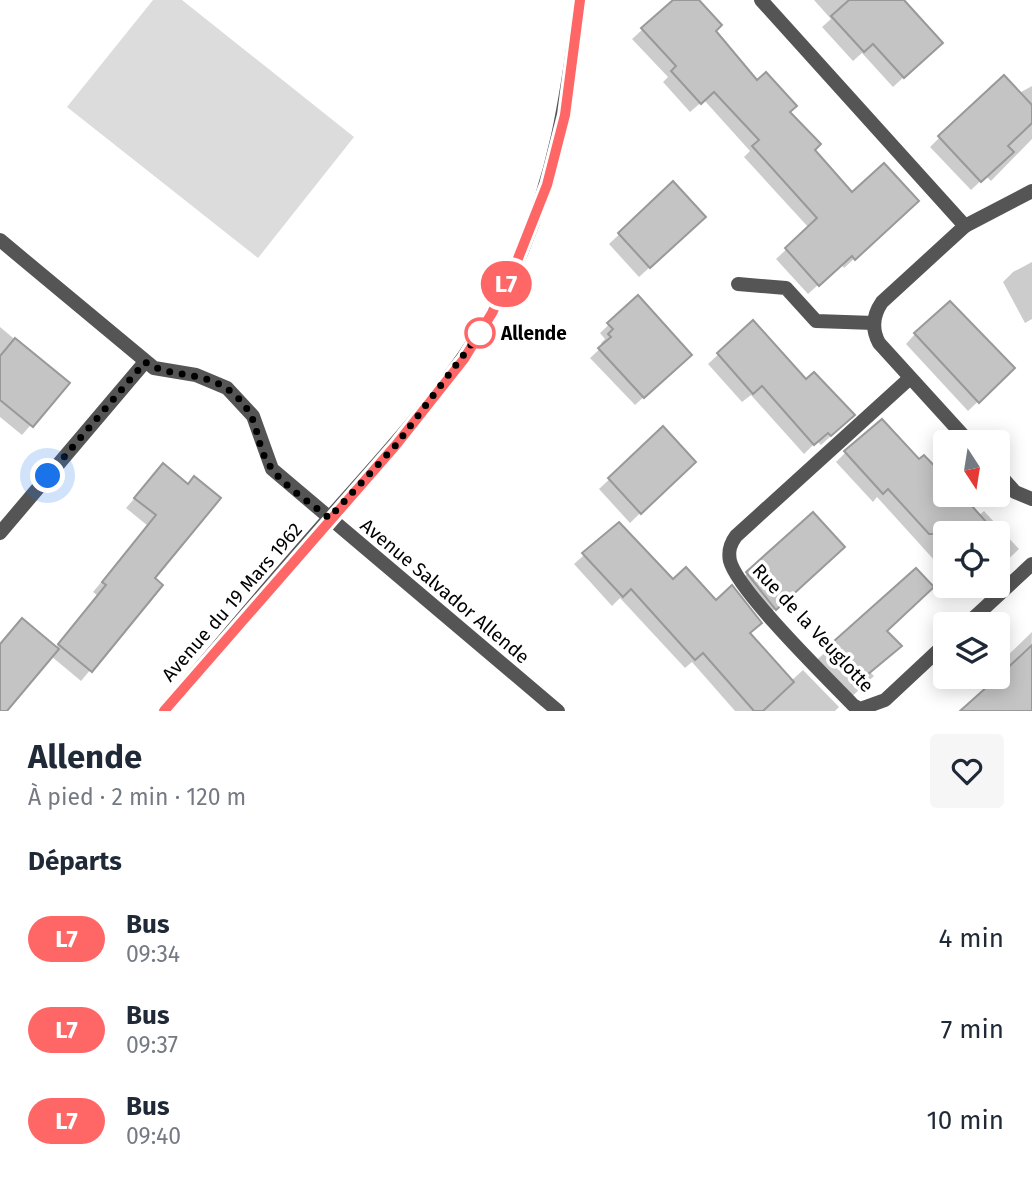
<!DOCTYPE html>
<html lang="fr">
<head>
<meta charset="utf-8">
<style>
	:root { --surface:#fff; --page:#f6f6f7; --text:#1f2937; --muted:#747a83 }
	body { margin:0; font-family:"Fira Sans",sans-serif; background:var(--page); color:var(--text); height:100vh; display:flex; flex-direction:column; font-size:26px; white-space:nowrap }
	* { box-sizing:border-box; margin:0 }
	p { font-size:23px; color:var(--muted) }
	.icon { flex:none; width:38px; height:38px; fill:none; stroke:currentColor; stroke-width:2; stroke-linecap:round; stroke-linejoin:round }
	.map { position:relative; height:711px; overflow:hidden }
	.drawer { display:flex; flex-direction:column; background:var(--surface); flex:1 }
	.drawer>* { flex:none }
	.badge { padding:0 14px; border-radius:23px; font-size:24px; line-height:46px }
	.needle { width:46px; rotate:168deg }
	.tools { position:absolute; left:933px; top:430px; display:grid; gap:14px }
	.tools a { display:grid; place-items:center; width:77px; height:77px; border-radius:7px; background:var(--surface); box-shadow:0 4px 18px #0003; font-size:35px }
	.you { position:absolute; width:35px; height:35px; margin:-18px; border:5px solid #fff; border-radius:50%; background:#1a73e8; box-shadow:0 0 0 10px #1a73e833 }
	.map>.badge { position:absolute; translate:-50% -50%; box-shadow:0 0 0 4px #fff }
	h2 { padding:0 28px; font-size:26px; line-height:63px }
	.round { display:grid; place-items:center; flex:none; width:74px; height:74px; border-radius:7px; background:var(--page) }
	.summary { display:flex; align-items:center; justify-content:space-between; height:119px; padding:0 28px }
	h1 { font-size:33px; font-weight:700; line-height:52px }
	ul { padding:0; list-style:none }
	li { display:flex; align-items:center; gap:21px; height:91px; padding:0 28px }
	li div { flex:1 }
	li b { display:block; font-size:26px }
	li em { font-style:normal }
	li .badge { min-width:77px; font-weight:700; text-align:center }
	.map>svg:first-child { display:block }
	.green { fill:#dcdcdc }
	.shadow { fill:#0003 }
	.building { fill:#c4c4c4; stroke:#999; stroke-width:2 }
	.lines { fill:none; stroke-linecap:round; stroke-linejoin:round }
	.minor { stroke:#555; stroke-width:14 }
	.tertiary { stroke:#555; stroke-width:14 }
	.line-casing { stroke:#fff; stroke-width:16 }
	.line { stroke:#f66; stroke-width:10 }
	.walk { stroke:#000; stroke-width:7; stroke-dasharray:0 12.6 }
	.stop-dot { fill:#fff; stroke:#f66; stroke-width:3.5 }
	.labels { text-anchor:middle; dominant-baseline:central; stroke-width:7; stroke-linejoin:round; paint-order:stroke }
	.stop-label { font-size:19px; font-weight:bold; fill:#000; stroke:#fff; text-anchor:start }
	.street-label { font-size:19px; fill:#000; stroke:#fff }
</style>
</head>
<body>
<div class="map">
<svg width="1032" height="711" viewBox="0 0 1032 711">
	<rect width="100%" height="100%" fill="#fff"/>
	<polygon class="green" points="153,0 182,0 354,137 258,258 67,107"/>
	<g class="shadow">
		<polygon points="675,0 697,0 713,31 757,82 788,112 813,150 852,194 907,211 844,268 841,264 808,294 776,259 809,228 744,157 750,151 704,100 690,112 663,82 668,77 632,39"/>
		<polygon points="814,0 901,0 931,52 893,87 862,53 853,61 822,27 831,19"/>
		<polygon points="1032,86 1032,139 991,181 986,176 971,190 930,147 940,137"/>
		<polygon points="673,184 694,227 639,277 609,244"/>
		<polygon points="1032,262 1032,319 1025,323 1003,282 1013,272"/>
		<polygon points="638,297 681,363 635,405 590,358 603,346 601,343 605,339 600,333"/>
		<polygon points="753,322 843,425 821,445 817,441 804,454 751,395 742,402 708,364"/>
		<polygon points="0,327 67,383 22,435 0,417"/>
		<polygon points="915,334 1013,368 968,411 906,344"/>
		<polygon points="663,429 694,461 630,523 599,489"/>
		<polygon points="846,452 919,462 945,480 945,495 978,516 984,511 1019,549 998,569 998,534 945,534 945,572 877,497 873,502 836,462"/>
		<polygon points="163,466 152,578 161,585 81,681 51,656 0,708 0,645 55,648 98,596 93,592 148,526 126,508"/>
		<polygon points="619,524 673,582 748,634 791,681 803,670 839,707 835,711 735,711 692,662 685,668 620,598 612,606 574,564"/>
		<polygon points="833,557 765,618 738,583 748,573"/>
		<polygon points="916,571 885,631 870,672 874,676 846,702 810,666"/>
		<polygon points="1032,632 1030,707 1026,711 963,711 1010,668 1003,660"/>
	</g>
	<g class="building">
		<polygon points="673,0 699,0 722,25 716,31 757,80 766,72 797,106 790,112 821,144 815,150 852,192 884,163 919,201 855,260 852,256 819,286 785,248 817,218 752,146 759,140 714,92 701,104 671,71 676,66 641,28"/>
		<polygon points="849,0 904,0 943,43 904,78 873,44 864,52 831,16"/>
		<polygon points="1004,75 1032,105 1032,123 1008,146 1014,152 981,182 938,136"/>
		<polygon points="673,181 706,217 650,268 618,233"/>
		<polygon points="638,295 692,355 644,398 598,348 611,337 608,334 613,329 607,323"/>
		<polygon points="950,301 1015,368 979,403 914,333"/>
		<polygon points="753,320 806,379 814,372 855,415 831,436 828,433 814,445 762,386 753,394 717,353"/>
		<polygon points="15,338 70,383 33,427 0,400 0,356"/>
		<polygon points="882,419 919,459 924,455 945,477 945,495 962,495 997,534 929,534 888,489 883,494 844,451"/>
		<polygon points="663,426 696,462 641,514 608,478"/>
		<polygon points="163,463 188,484 194,476 221,498 155,578 163,585 92,672 58,644 106,585 102,582 156,515 134,498"/>
		<polygon points="813,512 845,547 776,610 746,572"/>
		<polygon points="619,522 673,579 686,567 716,600 732,585 762,623 750,633 794,682 763,711 754,711 703,653 695,660 631,589 623,597 582,553"/>
		<polygon points="916,568 934,587 887,631 902,646 856,684 825,649"/>
		<polygon points="22,618 59,649 7,711 0,711 0,644"/>
		<polygon points="1032,645 1032,711 960,711 998,677"/>
	</g>
	<g class="lines">
		<g class="minor">
			<path d="M761,0L965,226L882,302C873,315 871,328 879,343L970,443"/>
			<polyline points="965,226 1032,191"/>
			<polyline points="0,240 154,368 196,375 227,388 253,416 272,469 558,711"/>
			<polyline points="738,284 786,288 816,321 874,323"/>
			<path d="M910,378L736,536C730,544 728,551 730,561C738,591 827,678 853,705L860,709L885,700L945,644"/>
			<polyline points="998,473 1015,492 1032,499"/>
			<polyline points="0,533 145,362"/>
			<polyline points="966,625 1032,564"/>
		</g>
		<path class="tertiary" d="M164,711C219,646 273,581 330,517C399,439 472,363 515,267C556,176 567,97 580,0"/>
	</g>
	<g class="lines">
		<g class="line-casing">
			<polyline id="line" points="164,711 396,445 464,359 492,313 515,266 547,185 565,115 580,0"/>
		</g>
		<use href="#line" class="line"/>
		<path class="walk" d="M48,476L145,362C171,379 204,370 230,391C265,419 251,441 272,469C286,488 311,503 329,518L396,445L480,333"/>
	</g>
	<circle class="stop-dot" cx="480" cy="333" r="14"/>
	<g class="labels">
		<g class="stop-label">
			<text x="501" y="333">Allende</text>
		</g>
		<g class="street-label">
			<text transform="translate(445 591) rotate(40)">Avenue Salvador Allende</text>
			<text transform="translate(232 602) rotate(-49)">Avenue du 19 Mars 1962</text>
			<text transform="translate(813 628) rotate(47)">Rue de la Veuglotte</text>
		</g>
	</g>
</svg>
<div class="tools">
<a><svg class="needle" viewBox="-14 -14 28 28"><path d="M0-13l5 13h-10z" fill="#e53935"/><path d="M0 13l5-13h-10z" fill="#747a83"/></svg></a>
<a><svg class="icon" aria-label="locate" viewBox="0 0 24 24"><circle cx="12" cy="12" r="6"/><path d="M12 2v4M12 18v4M2 12h4M18 12h4"/></svg></a>
<a><svg class="icon" aria-label="layers" viewBox="0 0 24 24"><path d="M12 4l9 5-9 5-9-5zM3 14l9 5 9-5"/></svg></a>
</div>
<div class="you" style="left:48px;top:476px"></div>
<b class="badge" style="left:506px;top:284px;background:#f66;color:#fff">L7</b>
</div>
<section class="drawer">
<div class="summary"><div><h1>Allende</h1><p>À pied · 2 min · 120 m</p></div><a class="round"><svg class="icon" aria-label="heart" viewBox="0 0 24 24"><path d="M12 20l-8-8c-3-5 5-10 8-4 3-6 11-1 8 4z"/></svg></a></div>
<h2>Départs</h2>
<ul>
<li><span class="badge" style="background:#f66;color:#fff">L7</span><div><b>Bus</b><p>09:34</p></div><em>4 min</em></li>
<li><span class="badge" style="background:#f66;color:#fff">L7</span><div><b>Bus</b><p>09:37</p></div><em>7 min</em></li>
<li><span class="badge" style="background:#f66;color:#fff">L7</span><div><b>Bus</b><p>09:40</p></div><em>10 min</em></li>
</ul>
</section>
</body>
</html>
